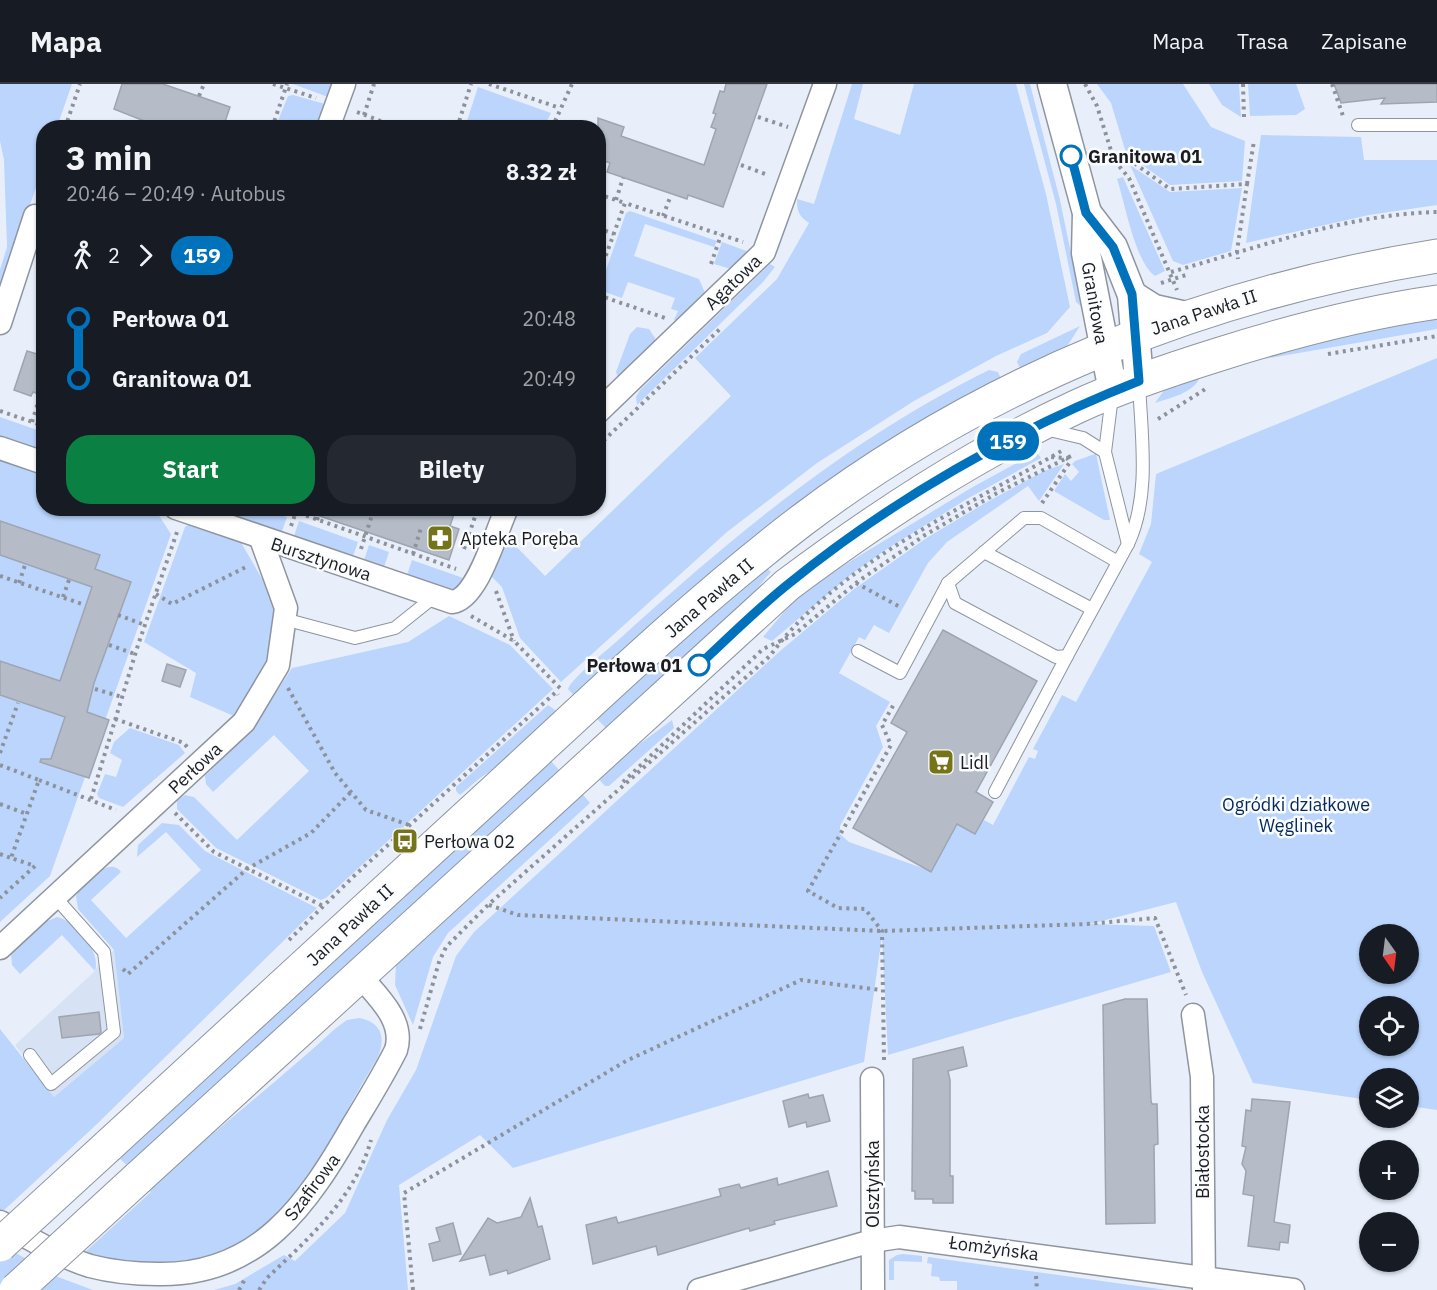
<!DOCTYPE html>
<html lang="pl">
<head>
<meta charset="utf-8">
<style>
	:root { --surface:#171b24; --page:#242831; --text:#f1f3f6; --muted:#9ea1a6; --line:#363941; --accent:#0b8043 }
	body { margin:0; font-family:"IBM Plex Sans",sans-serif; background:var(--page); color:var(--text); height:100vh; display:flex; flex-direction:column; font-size:22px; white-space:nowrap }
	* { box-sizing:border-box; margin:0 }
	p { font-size:20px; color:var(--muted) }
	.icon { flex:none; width:33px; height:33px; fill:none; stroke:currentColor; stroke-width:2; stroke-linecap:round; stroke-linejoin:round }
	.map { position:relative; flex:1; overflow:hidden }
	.panel { position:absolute; left:36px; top:36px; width:570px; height:396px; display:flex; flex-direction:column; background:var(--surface); border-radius:24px; box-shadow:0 2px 4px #0004 }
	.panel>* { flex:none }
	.badge { padding:0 12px; border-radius:20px; font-size:21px; line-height:39px }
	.needle { width:39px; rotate:166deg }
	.fabs { position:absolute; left:1359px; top:840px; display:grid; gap:12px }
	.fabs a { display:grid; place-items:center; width:60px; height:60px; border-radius:50%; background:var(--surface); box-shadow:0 2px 4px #0004; font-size:30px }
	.map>.badge { position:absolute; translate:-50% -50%; box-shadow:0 0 0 3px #fff }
	.legs { display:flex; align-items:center; gap:9px; height:66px; padding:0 30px; font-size:20px }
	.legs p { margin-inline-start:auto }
	.summary { display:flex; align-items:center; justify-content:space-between; height:102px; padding:0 30px }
	h1 { font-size:33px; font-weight:800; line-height:45px }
	.cta { display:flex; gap:12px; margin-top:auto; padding:12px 30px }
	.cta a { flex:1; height:69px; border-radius:24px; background:var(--accent); color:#fff; font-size:24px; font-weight:800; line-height:69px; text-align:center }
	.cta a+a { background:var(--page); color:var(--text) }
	ul { padding:0 30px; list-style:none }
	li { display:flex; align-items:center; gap:21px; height:60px; font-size:22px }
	li i { display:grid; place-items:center; width:9px; height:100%; margin:0 8px; background:currentColor }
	li i::after { content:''; width:15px; height:15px; margin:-8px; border:4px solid; border-radius:50%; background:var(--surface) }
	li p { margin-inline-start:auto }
	li:first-child i { background:linear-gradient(#0000 50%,currentColor 0) }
	li:last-child i { background:linear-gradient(currentColor 50%,#0000 0) }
	header { display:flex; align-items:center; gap:36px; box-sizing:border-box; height:84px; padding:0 30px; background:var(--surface); border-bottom:2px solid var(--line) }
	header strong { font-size:28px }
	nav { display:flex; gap:33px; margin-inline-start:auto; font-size:21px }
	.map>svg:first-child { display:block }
	.built { fill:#d7e3f5 }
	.green { fill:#bbd5fd; fill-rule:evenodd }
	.building { fill:#b5bcc7; stroke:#9ea5b0; stroke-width:1.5 }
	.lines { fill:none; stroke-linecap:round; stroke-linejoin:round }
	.service-casing { stroke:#8e959f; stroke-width:14 }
	.minor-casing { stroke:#8e959f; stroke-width:25 }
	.tertiary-casing { stroke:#8e959f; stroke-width:31 }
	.primary-casing { stroke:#8e959f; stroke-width:35 }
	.path { stroke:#8d929a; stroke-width:4; stroke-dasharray:3 4.5; stroke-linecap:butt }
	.service { stroke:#fff; stroke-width:12 }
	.minor { stroke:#fff; stroke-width:22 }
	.tertiary { stroke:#fff; stroke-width:28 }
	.primary { stroke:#fff; stroke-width:33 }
	.primary-bridge-casing { stroke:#8e959f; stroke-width:35; stroke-linecap:butt }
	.primary-bridge { stroke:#fff; stroke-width:33 }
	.line-1-casing { stroke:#fff; stroke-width:14 }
	.line-1 { stroke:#0072bc; stroke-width:9 }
	.stop-1-dot { fill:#fff; stroke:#0072bc; stroke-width:3 }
	.labels { text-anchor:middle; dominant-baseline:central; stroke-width:5; stroke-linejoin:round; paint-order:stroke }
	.stop-label { font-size:18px; font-weight:bold; fill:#1b1d21; stroke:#fafcfe; text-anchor:start }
	.street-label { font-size:18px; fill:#1b1d21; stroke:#fafcfe }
	.poi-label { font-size:18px; fill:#1b1d21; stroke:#fafcfe; text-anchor:start }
	.park-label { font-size:18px; fill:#04285c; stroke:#fafcfe }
</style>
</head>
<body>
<header>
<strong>Mapa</strong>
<nav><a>Mapa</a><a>Trasa</a><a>Zapisane</a></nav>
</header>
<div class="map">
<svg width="1437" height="1206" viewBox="0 0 1437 1206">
	<rect width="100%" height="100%" fill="#e8effb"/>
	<polygon class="built" points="114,866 124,954 54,1013 15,961 95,887 98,881"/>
	<g class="green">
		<polygon points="0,0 72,0 57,43 44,44 43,83 0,209 0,186 7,163 4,76 0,57"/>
		<polygon points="293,0 332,0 328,13"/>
		<path d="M852,0H863L854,35L900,51L914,0H1016L1046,110L1070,223L1047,249L996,272L914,317L817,379L727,448L561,598L520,554L502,503L491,492L506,457L509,455L545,492L731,312L695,274L777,195L809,139C799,132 797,128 797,115L814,120Z"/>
		<polygon points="1024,0 1030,0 1060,116 1082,223 1076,218 1056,120"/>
		<polygon points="1097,0 1183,0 1211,43 1245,57 1242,97 1170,101 1126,69 1111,19"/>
		<polygon points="1209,0 1239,0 1241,33 1222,21"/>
		<polygon points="1248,0 1296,0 1305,25 1296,31 1250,32"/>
		<polygon points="478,3 551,29 544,43 465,43"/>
		<polygon points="293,11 325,20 317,43 275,44 288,12"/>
		<polygon points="1261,51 1361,53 1364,76 1437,76 1437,121 1369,131 1246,159"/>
		<polygon points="1130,81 1170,108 1242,104 1231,167 1183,181 1173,177"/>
		<path d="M1123,93L1165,187L1155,192C1135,178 1125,119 1117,95Z"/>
		<polygon points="630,127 717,157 714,163 645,140 634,172 699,195 706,211 678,237 674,236 678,227 671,225 675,214 628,198 622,214 602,207 600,203 626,129"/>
		<polygon points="722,158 752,169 731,185 714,180"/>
		<polygon points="770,180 775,183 763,198 637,321 636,313 640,306"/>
		<polygon points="1437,232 1437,245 1229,281 1288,262"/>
		<polygon points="1080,242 1064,267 1022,288 1017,278 1021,270"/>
		<polygon points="637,243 649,245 655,254 655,260 618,293 616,288 630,250"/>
		<path d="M1437,274V1026L1409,1022L1408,994H1370L1369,1016L1253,999L1202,888L1176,818L1090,840L1154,842L1171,888L888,971L882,852L864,978L513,1084L480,1051L399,1101L408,1206H214L235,1200L284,1171L295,1177L345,1129L387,1036L416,986L456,872L474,848L780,567L854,505L928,453L987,418L1044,387L1064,380L1039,417L1028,402L947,458L928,479L889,549L874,541L865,556L859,553L839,589L890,618L876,642L883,663L840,742V750L849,758L931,787L957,740L975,750L984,736L993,741L1029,673L1035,675L1038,667L1033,665L1062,611L1076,618L1152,478L1139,470L1151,440L1156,390ZM1370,850H1408V890H1370ZM1370,922H1408V962H1370Z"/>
		<path d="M989,286L998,288L1002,297L578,616L568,605C573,592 614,561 626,549C740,446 850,355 989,286Z"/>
		<path d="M1200,293C1194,309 1170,314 1155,319L1165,305Z"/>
		<polygon points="0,333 43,348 43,372 0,357"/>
		<polygon points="1037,368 1041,374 967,415 887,465 853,489 772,557 763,553 798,511 826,492 971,404"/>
		<polygon points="1095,370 1096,370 1110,436 1104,436 1054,407 1065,390 1071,397 1079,388 1072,380 1075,377"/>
		<polygon points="0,374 43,389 44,424 148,425 156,427 171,450 50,792 0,838"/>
		<polygon points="219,425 263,425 287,433 281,450"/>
		<polygon points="299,437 358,458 352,475 293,455"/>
		<polygon points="193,438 239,455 279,524 276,563 236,633 190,613 196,589 144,558 185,443"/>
		<polygon points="369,461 389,468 384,483 407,491 412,476 466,495 453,508 363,479"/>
		<polygon points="766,483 771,488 741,523 608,646 595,633"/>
		<polygon points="449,532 510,561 553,605 326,814 321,816 216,764 177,725 177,716 185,711 194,713 237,756 309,687 274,651 213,708 206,700 205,692 254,642 292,584 408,558"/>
		<polygon points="548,621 562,631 521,667 480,694 460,711 456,707 456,703"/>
		<polygon points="672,636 674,644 609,702 605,702 596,692"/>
		<polygon points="130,644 179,661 185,669 123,723 99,714 97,710 105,690 116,693 122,676 110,669 114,658"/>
		<polygon points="550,676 562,689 130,1084 118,1073"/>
		<polygon points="580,707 590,719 448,849 433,873 413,941 395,901 396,880"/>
		<path d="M162,739L179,741L205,767L317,824L97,1040L0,1130V945L54,1013L124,954L114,866L78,825L76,812C83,800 109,771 121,788L91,816L126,854L201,786L166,748L137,773L138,761Z"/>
		<path d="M57,833C75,836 102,869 95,887L62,851L20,890L12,881L11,870L45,838Z"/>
		<path d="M359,934C383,938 386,956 377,975C319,1067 285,1181 156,1179C127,1178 112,1178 84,1169L151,1108L148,1105C210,1050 275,1000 336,944L347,936Z"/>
		<polygon points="0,1160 58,1193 93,1206 0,1206"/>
		<polygon points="903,1170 922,1172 922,1178 894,1177 894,1196 889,1196 889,1176 897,1171"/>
		<polygon points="928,1173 1167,1206 957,1206 957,1197 940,1197 939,1193 931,1192 932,1180 927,1179"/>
	</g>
	<g class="building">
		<polygon points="122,0 163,0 230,23 223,44 162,44 114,25"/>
		<polygon points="726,0 767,0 723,123 688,111 687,115 607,88 610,79 598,75 598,34 624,43 621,52 704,81 716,45 711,43 716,30 713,29 720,7 724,8"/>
		<polygon points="1334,0 1437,0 1437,18 1381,20 1385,14 1341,19"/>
		<polygon points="27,267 44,272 44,312 33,308 31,312 14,306"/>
		<polygon points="309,424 456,424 450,442 459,445 449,476 308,428"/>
		<polygon points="0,437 100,471 95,485 131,498 94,599 87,628 109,636 89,694 40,678 41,675 51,675 65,633 0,611 0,577 60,597 92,503 0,471"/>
		<polygon points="943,546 1037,597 976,708 993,718 975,750 957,740 931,788 853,744 907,648 891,639"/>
		<polygon points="167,580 186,586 180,603 162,597"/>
		<polygon points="1125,915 1147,915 1151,1017 1152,1020 1157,1020 1158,1060 1154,1061 1155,1139 1106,1140 1103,921"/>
		<polygon points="99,928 101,948 99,950 62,954 59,933"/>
		<polygon points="963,963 967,982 948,987 950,996 950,1092 953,1092 953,1119 933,1119 933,1115 915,1115 915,1107 912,1107 913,975"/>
		<polygon points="808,1010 809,1014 823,1011 830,1037 807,1043 806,1038 789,1043 783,1017"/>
		<polygon points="1252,1015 1290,1018 1274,1138 1290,1141 1288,1159 1280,1158 1279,1166 1248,1162 1254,1112 1243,1110 1246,1087 1242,1080 1246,1063 1242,1062 1246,1026 1251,1027"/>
		<polygon points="828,1087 837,1122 774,1137 775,1140 750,1147 749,1144 658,1171 656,1162 593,1180 586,1141 616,1133 618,1139 672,1125 721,1112 719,1105 739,1100 741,1104 777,1094 778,1101"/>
		<polygon points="530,1114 538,1143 542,1142 550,1175 508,1190 507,1186 490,1191 485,1171 460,1177 488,1134 497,1139 521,1133"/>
		<polygon points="453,1139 461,1170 433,1177 429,1160 440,1157 436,1144"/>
	</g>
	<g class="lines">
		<g class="service-casing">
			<g id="service">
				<polyline points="1358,41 1437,41"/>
				<polyline points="1112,312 1105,368 1128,460"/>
				<polyline points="1045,345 1083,354 1105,368"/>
				<polyline points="984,468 1092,525"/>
				<path d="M1118,478L1041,434H1024L948,499L955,519L1056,573L1067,572L1128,460C1151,411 1141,351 1139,298"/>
				<polyline points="284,535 355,554 395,544 435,512"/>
				<polyline points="858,567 900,589 948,499"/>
				<polyline points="995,708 1067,572"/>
				<polyline points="30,971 51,1000 114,948 104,868 55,813"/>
			</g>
		</g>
		<g class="minor-casing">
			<g id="minor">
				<polyline points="328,44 344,0"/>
				<polyline points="0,239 35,132"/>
				<polyline points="598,328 764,168 825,0"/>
				<polyline points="0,364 44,379"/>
				<path d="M176,424L452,518C478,515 496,447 507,424"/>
				<polyline points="0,864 244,638 278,581 286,524 261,455"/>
				<polyline points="1193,931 1202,993 1204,1205"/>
				<polyline points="872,995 873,1206"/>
				<path d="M0,1138C29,1154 58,1172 90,1182C113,1188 135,1190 158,1190C259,1192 308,1120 353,1041C368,1016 383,992 396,966C405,937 378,913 361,893"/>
				<polyline points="699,1206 872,1157 899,1153 1293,1206"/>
			</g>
		</g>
		<g class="tertiary-casing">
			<g id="tertiary">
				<polyline points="1052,0 1087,129 1086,169 1113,307"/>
				<polyline points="1087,129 1113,163 1132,211 1139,297"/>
				<polyline points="1132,211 1154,225 1186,232"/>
			</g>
		</g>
		<g class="primary-casing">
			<g id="primary">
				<path d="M108,1062C235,946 362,830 488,713C590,619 691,521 801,437C987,296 1207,209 1437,172"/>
				<path d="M138,1094L787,501C878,433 972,371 1076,323C1121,302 1169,286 1217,271C1289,248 1361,229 1437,218"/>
			</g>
		</g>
		<g class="path">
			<polyline points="273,0 316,14"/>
			<polyline points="489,0 560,24"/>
			<polyline points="1085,0 1097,22 1114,76 1129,94 1177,206"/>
			<polyline points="1243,0 1244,33"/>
			<polyline points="1332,0 1343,32"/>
			<polyline points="199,12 204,0"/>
			<polyline points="357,28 399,44"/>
			<polyline points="364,31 374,0"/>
			<polyline points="758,33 788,43"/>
			<polyline points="65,44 80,0"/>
			<polyline points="272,44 287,0"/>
			<polyline points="457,44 471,0"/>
			<polyline points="552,44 572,0"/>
			<polyline points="1114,76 1127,74 1170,105 1247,100 1237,167 1238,175"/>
			<polyline points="741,81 768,91"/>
			<polyline points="1247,100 1254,57"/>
			<polyline points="598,110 625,119"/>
			<polyline points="616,116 623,94"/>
			<polyline points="663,132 671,111"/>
			<polyline points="598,144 614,150"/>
			<polyline points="711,180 721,151"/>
			<path d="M1171,188C1257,164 1347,130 1437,128"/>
			<polyline points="598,193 625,119 743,158"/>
			<polyline points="1161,199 1186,191"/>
			<polyline points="598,211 665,234"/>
			<polyline points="1328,270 1437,252"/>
			<polyline points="0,327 44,342"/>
			<polyline points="1158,335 1207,304"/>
			<polyline points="32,338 41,309"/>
			<polyline points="598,362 722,243"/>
			<polyline points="1042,419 1070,378 1067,374 1051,373"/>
			<polyline points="285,424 456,485"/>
			<polyline points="317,436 321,424"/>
			<polyline points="291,442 296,428"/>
			<polyline points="361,465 373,428"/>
			<polyline points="464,465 478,424"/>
			<polyline points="413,470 421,444"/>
			<polyline points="0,492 85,521"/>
			<polyline points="19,499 25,481"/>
			<polyline points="856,499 902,524"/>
			<polyline points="496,507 514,557"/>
			<polyline points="156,510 172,520 248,482"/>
			<polyline points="63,513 69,496"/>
			<polyline points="118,531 145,541"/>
			<polyline points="471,532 514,557 560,604"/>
			<polyline points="109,561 135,570"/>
			<polyline points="288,604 335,689 366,726 409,741"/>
			<polyline points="95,605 122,613"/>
			<polyline points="115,635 184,659 187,663"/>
			<polyline points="0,669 18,619"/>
			<polyline points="0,681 39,696 11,774 35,782 0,814"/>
			<polyline points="39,696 116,726"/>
			<polyline points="623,698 763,565 795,550 856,499 925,451 997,409 1075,370"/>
			<polyline points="91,715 138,561 177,448"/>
			<polyline points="0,720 27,730"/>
			<polyline points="175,729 214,768 323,822"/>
			<polyline points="0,770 11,774"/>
			<polyline points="489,821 518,831 882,847 1087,840 1155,834 1186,911"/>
			<polyline points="289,856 356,790 556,608 558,611"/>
			<polyline points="123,885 128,890 247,785 311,749 351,708"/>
			<path d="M420,945L439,878L446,863L488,821L770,572C836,480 968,422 1063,366"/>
			<polyline points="884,976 882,847 865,825 838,824 808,807 891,661 882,641 894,620"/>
			<polyline points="1036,1192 1037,1206"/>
			<polyline points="239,1206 245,1195"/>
			<path d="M259,1206L267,1194C309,1154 355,1114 371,1056"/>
			<polyline points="413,1206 404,1109 626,977 801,896 881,906"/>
		</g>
		<use href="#service" class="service"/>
		<use href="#minor" class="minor"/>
		<use href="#tertiary" class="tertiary"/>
		<use href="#primary" class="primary"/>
		<g class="primary-bridge-casing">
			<g id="primary-bridge">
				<polyline points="0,1161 108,1062"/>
				<polyline points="16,1206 138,1094"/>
			</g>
		</g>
		<use href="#primary-bridge" class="primary-bridge"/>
	</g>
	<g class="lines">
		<g class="line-1-casing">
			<path id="line-1" d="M699,581C728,554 756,526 787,501C891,416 1014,346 1139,297L1132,210L1113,163L1086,129L1071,72"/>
		</g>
		<use href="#line-1" class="line-1"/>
	</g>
	<defs>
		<g id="pharmacy-square" transform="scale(1.35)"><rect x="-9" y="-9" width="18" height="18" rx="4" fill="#767419" stroke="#fafcfe"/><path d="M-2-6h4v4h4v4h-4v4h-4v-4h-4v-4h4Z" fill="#fff"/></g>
		<g id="supermarket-square" transform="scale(1.35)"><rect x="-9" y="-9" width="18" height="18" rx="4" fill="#767419" stroke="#fafcfe"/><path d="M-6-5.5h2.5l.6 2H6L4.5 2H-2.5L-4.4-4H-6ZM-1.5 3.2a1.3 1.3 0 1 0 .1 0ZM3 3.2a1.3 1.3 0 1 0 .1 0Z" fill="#fff"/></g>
		<g id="bus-square" transform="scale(1.35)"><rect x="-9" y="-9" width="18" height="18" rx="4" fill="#767419" stroke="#fafcfe"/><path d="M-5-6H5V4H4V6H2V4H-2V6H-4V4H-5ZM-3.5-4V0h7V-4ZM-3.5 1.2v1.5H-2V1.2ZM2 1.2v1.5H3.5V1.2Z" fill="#fff"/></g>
	</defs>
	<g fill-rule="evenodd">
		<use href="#pharmacy-square" x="440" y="454"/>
		<use href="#supermarket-square" x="941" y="678"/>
		<use href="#bus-square" x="405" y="757"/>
	</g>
	<g class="stop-1-dot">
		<circle cx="1071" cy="72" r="10"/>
		<circle cx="699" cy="581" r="10"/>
	</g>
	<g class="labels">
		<g class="stop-label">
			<text x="1088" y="72">Granitowa 01</text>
			<text x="682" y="581" text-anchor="end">Perłowa 01</text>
		</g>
		<g class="street-label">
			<text transform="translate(733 198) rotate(-44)">Agatowa</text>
			<text transform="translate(1095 219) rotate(80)">Granitowa</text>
			<text transform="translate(1204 228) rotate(-18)">Jana Pawła II</text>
			<text transform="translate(321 475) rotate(18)">Bursztynowa</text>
			<text transform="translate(709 514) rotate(-41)">Jana Pawła II</text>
			<text transform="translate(195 684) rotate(-43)">Perłowa</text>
			<text transform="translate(350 841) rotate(-43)">Jana Pawła II</text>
			<text transform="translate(1202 1068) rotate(-90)">Białostocka</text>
			<text transform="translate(872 1100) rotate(-90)">Olsztyńska</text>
			<text transform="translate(312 1103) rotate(-53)">Szafirowa</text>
			<text transform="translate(994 1164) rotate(8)">Łomżyńska</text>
		</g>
		<g class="poi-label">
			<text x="460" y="454">Apteka Poręba</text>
			<text x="960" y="678">Lidl</text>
			<text x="424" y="757">Perłowa 02</text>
		</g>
		<g class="park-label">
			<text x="1296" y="720">Ogródki działkowe<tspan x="1296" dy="21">Węglinek</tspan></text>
		</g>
	</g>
</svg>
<div class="fabs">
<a><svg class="needle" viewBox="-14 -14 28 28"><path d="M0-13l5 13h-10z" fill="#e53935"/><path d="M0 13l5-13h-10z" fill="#9ea1a6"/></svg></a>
<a><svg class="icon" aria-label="locate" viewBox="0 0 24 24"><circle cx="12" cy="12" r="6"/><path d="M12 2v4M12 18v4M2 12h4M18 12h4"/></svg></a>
<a><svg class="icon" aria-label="layers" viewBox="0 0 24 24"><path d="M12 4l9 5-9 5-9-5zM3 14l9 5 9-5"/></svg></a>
<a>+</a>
<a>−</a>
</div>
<b class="badge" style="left:1008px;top:357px;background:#0072bc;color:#fff">159</b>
<section class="panel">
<div class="summary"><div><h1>3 min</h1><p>20:46 – 20:49 · Autobus</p></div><b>8.32 zł</b></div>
<div class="legs"><svg class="icon" aria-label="walk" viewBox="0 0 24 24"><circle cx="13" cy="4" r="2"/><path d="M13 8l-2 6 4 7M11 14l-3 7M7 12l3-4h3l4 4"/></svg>2<svg class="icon" aria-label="forward" viewBox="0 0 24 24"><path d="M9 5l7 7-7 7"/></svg><b class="badge" style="background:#0072bc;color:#fff">159</b></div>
<ul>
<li><i style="color:#0072bc"></i><b>Perłowa 01</b><p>20:48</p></li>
<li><i style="color:#0072bc"></i><b>Granitowa 01</b><p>20:49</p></li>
</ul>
<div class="cta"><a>Start</a><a>Bilety</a></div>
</section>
</div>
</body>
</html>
